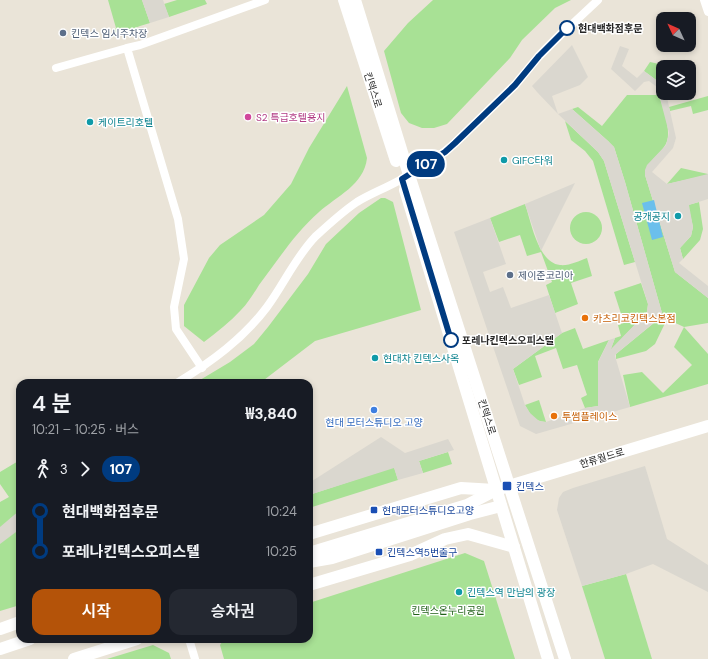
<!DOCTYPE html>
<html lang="ko">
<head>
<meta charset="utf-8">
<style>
	:root { --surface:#171b24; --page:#242831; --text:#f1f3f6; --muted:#9ea1a6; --accent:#b45309 }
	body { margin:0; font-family:"DM Sans","Noto Sans KR",sans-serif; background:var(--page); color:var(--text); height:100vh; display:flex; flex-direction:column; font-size:15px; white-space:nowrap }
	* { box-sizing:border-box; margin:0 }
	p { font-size:13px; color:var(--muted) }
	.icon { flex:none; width:22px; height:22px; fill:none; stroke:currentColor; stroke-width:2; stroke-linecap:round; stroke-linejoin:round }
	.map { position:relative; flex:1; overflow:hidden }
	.drawer { position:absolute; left:16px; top:379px; width:297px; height:264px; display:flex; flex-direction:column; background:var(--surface); border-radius:12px; box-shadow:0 2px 6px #0003 }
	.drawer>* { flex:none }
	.badge { padding:0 8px; border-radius:13px; font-size:14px; line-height:26px }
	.needle { width:26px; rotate:314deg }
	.tools { position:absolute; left:656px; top:12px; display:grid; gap:8px }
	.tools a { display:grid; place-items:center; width:40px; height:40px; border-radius:8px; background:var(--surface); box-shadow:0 2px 6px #0003; font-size:20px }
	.map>.badge { position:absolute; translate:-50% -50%; box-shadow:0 0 0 2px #fff }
	.legs { display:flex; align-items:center; gap:6px; height:44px; padding:0 16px; font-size:13px }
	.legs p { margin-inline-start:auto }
	.overview { display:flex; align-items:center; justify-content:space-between; height:68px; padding:0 16px }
	h1 { font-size:22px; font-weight:600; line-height:30px }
	.action { display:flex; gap:8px; margin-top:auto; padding:8px 16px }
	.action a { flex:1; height:46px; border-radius:12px; background:var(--accent); color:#fff; font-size:16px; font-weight:600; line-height:46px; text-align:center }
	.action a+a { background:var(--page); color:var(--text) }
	ul { padding:0 16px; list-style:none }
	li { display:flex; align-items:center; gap:14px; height:40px; font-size:15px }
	li i { display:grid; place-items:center; width:6px; height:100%; margin:0 5px; background:currentColor }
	li i::after { content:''; width:10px; height:10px; margin:-5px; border:3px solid; border-radius:50%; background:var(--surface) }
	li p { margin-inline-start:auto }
	li:first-child i { background:linear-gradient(#0000 50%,currentColor 0) }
	li:last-child i { background:linear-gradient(currentColor 50%,#0000 0) }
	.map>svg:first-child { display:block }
	.green { fill:#a8e195 }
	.plaza { fill:#dad7cf }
	.water { fill:#6bbfec }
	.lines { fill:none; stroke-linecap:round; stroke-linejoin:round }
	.minor { stroke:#fff; stroke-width:8 }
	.secondary { stroke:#fff; stroke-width:12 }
	.line-1-casing { stroke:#fff; stroke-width:9 }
	.line-1 { stroke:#003b80; stroke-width:6 }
	.stop-1-dot { fill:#fff; stroke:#003b80; stroke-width:2 }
	.service-dot { fill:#5c6f8a; stroke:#fff; stroke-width:1.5 }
	.hotel-dot { fill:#d1479c; stroke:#fff; stroke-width:1.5 }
	.culture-dot { fill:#0f9aa8; stroke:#fff; stroke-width:1.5 }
	.food-dot { fill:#e8710a; stroke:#fff; stroke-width:1.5 }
	.shop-dot { fill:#3f7fe0; stroke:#fff; stroke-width:1.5 }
	.transit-dot { fill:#1a4fb4; stroke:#fff; stroke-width:1.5 }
	.labels { text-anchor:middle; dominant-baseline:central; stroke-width:3; stroke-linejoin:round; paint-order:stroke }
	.stop-label { font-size:10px; font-weight:bold; fill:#272727; stroke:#fff; text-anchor:start }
	.service-label { font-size:10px; fill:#4e5e75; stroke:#fff; text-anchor:start }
	.street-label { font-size:10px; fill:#272727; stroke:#fff }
	.hotel-label { font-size:10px; fill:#b23c85; stroke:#fff; text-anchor:start }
	.culture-label { font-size:10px; fill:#0d838f; stroke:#fff; text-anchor:start }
	.food-label { font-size:10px; fill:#c56008; stroke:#fff; text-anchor:start }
	.shop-label { font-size:10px; fill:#366cbe; stroke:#fff }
	.transit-label { font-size:10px; fill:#164399; stroke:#fff; text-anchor:start }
	.park-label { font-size:10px; fill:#22621a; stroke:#fff }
</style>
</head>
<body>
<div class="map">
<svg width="708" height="659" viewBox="0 0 708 659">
	<rect width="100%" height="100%" fill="#eae4d8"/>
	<g class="green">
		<polygon points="108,0 142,0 150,23 140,26 107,39 116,28"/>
		<polygon points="177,0 205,0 207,4 169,17 164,4"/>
		<polygon points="433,0 571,0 555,8 522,40 510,58 447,124 434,128 422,128 409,123 401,113 384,51 408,23"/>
		<polygon points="650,62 664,65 665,67 663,67 663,85 644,71"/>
		<path d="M347,86L367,158C364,185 337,196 319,212C295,233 278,260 259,285C254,293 248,303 241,310C230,322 217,332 204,342L184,326V305L209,258L220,245L264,215L291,184L309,148Z"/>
		<path d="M627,95H659C663,109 674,135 664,147C655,159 649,160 645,175L675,272L708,298V323L684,327L708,354V384L630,407L623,375L642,372L663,393L692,365L674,347L684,327L667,319L655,344L646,351L616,359V354L655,322L662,313L625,182L614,147L608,141L572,109L578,107L602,126Z"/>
		<polygon points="708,96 708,110 693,114 691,106 670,111 669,107"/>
		<polygon points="565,121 598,152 604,161 635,262 624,265 593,161 585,151 571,140"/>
		<polygon points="681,168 708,174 708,175 667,184"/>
		<polygon points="381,198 385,198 393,202 421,310 315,341 260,383 195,383 230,362 254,344 268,327 308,274 326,244 359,213"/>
		<polygon points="699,202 703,229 700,240 683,259 680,248 691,236 693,227 688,205"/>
		<path d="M525,204C531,221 538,263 560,265C569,266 579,261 587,258L592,276L571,283L578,304L555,313L546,285L552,282L541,252L527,256L520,235L499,242L490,218Z"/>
		<circle cx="586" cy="228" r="16"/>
		<polygon points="641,283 648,304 647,312 610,351 615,338 621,336 618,325 624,323 614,292"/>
		<polygon points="575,328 583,349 609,340 598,362 598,406 585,408 581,398 587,395 577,365 563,369 556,348 535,356 542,377 519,385 513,369 562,333"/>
		<path d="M539,400L546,422C534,421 531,416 525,405Z"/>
		<polygon points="448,452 452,464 423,473 419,461"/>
		<polygon points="20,460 20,605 0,611 0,502 9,497 0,484 0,472"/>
		<polygon points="394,467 398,480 309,508 309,495"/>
		<polygon points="465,553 484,561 515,659 224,659 220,645 224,639 309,639 309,603"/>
		<polygon points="626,574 652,659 605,659 582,586"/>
		<polygon points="153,645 169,653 171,659 107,659"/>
	</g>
	<g class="plaza">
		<polygon points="142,0 163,0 169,17 150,23"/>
		<polygon points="572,45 588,77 580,85 552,96 558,114 572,109 608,141 614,147 625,182 662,313 655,322 616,354 615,356 630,407 536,434 520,426 454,232 490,218 506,264 483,272 490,292 503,287 511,308 549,295 562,333 513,369 525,405 530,413 539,421 546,422 585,408 598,406 598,362 609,340 615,338 611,349 647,312 648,304 604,161 598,152 558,114 537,92 532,86"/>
		<polygon points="620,46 629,49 622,66 637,78 644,71 663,85 663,93 666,93 676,138 673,148 652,172 667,184 708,174 708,199 689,205 693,227 691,236 680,248 683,259 679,263 708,286 708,298 675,272 645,175 645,170 647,165 666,145 669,133 657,87 649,81 644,82 635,91 611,69"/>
		<polygon points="575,183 541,251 525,204"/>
		<polygon points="381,437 405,453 448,439 454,450 419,461 423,473 398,480 394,468 309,495 309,483"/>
		<polygon points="645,466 667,539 708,565 708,592 653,564 626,574 582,586 557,510 559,498 563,492 573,488"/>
		<polygon points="20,510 20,529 0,544 0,527"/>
	</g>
	<polygon class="water" points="654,200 663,237 652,240 642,203"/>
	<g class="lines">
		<g class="minor">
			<polyline points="704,0 708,12"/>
			<polyline points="56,68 127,48"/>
			<polyline points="202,368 176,329 174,307 184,259 178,219 127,48 140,45 265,0"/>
			<path d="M177,383C211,362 243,339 267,307C284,284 295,258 315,237C328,225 342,212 357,202C370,194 386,188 400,180C419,170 438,157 455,143L515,85L539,56L552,43L598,0"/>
			<polyline points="189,639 195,659"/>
		</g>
		<g class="secondary">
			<polyline points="344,0 396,161"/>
			<polyline points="355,0 409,175 565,659"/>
			<polyline points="405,190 548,659"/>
			<polyline points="309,534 461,488 495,490"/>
			<polyline points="309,553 467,505 496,490 708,426"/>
			<polyline points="309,562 332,558 470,514 501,506"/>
			<polyline points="309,585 410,555 445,539 468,534 514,547"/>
			<polyline points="0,629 20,622"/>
			<polyline points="0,649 30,639"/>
			<polyline points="74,659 137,639"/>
		</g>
	</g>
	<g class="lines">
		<g class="line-1-casing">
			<polyline id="line-1" points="451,340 402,179 445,152 455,143 515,85 539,56 567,28"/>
		</g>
		<use href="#line-1" class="line-1"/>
	</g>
	<g class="stop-1-dot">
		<circle cx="567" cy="28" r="7"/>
		<circle cx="451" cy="340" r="7"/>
	</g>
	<g class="service-dot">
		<circle cx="63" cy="33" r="4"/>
		<circle cx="510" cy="275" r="4"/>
	</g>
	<circle class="hotel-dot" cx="248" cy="117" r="4"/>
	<g class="culture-dot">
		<circle cx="90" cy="122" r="4"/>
		<circle cx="504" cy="160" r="4"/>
		<circle cx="678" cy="216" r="4"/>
		<circle cx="375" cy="358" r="4"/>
		<circle cx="459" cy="592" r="4"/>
	</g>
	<g class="food-dot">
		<circle cx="585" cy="318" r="4"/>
		<circle cx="554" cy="416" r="4"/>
	</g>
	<circle class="shop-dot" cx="374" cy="410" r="4"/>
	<g class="transit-dot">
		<rect x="502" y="481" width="10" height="10" rx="2"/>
		<rect x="370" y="506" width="8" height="8" rx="2"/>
		<rect x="375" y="548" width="8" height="8" rx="2"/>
	</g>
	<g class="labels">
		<g class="stop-label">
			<text x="578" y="28">현대백화점후문</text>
			<text x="462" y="340">포레나킨텍스오피스텔</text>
		</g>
		<g class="service-label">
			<text x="71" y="33">킨텍스 임시주차장</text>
			<text x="518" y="275">제이준코리아</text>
		</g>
		<g class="street-label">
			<text transform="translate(373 90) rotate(72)">킨텍스로</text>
			<text transform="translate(487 417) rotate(72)">킨텍스로</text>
			<text transform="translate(602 458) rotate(-17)">한류월드로</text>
		</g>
		<g class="hotel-label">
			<text x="256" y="117">S2 특급호텔용지</text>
		</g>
		<g class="culture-label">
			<text x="98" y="122">케이트리호텔</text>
			<text x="512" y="160">GIFC타워</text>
			<text x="670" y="216" text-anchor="end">공개공지</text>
			<text x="383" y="358">현대차 킨텍스사옥</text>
			<text x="467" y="592">킨텍스역 만남의 광장</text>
		</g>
		<g class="food-label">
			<text x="593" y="318">카츠리코킨텍스본점</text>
			<text x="562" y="416">투썸플레이스</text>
		</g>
		<g class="shop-label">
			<text x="374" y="422">현대 모터스튜디오 고양</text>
		</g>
		<g class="transit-label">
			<text x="516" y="486">킨텍스</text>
			<text x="382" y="510">현대모터스튜디오고양</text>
			<text x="387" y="552">킨텍스역5번출구</text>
		</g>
		<g class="park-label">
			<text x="448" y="610">킨텍스온누리공원</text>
		</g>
	</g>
</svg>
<div class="tools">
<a><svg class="needle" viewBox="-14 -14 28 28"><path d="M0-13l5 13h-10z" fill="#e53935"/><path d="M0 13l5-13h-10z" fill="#9ea1a6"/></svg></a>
<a><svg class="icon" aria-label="layers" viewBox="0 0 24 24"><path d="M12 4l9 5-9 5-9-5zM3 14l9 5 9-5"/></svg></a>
</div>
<b class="badge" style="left:426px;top:164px;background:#003b80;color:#fff">107</b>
<section class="drawer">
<div class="overview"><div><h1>4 분</h1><p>10:21 – 10:25 · 버스</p></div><b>₩3,840</b></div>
<div class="legs"><svg class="icon" aria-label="walk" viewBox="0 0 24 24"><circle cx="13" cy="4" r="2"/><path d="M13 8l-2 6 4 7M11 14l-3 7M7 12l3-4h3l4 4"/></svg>3<svg class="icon" aria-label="forward" viewBox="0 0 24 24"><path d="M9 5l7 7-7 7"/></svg><b class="badge" style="background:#003b80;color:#fff">107</b></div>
<ul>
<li><i style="color:#003b80"></i><b>현대백화점후문</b><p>10:24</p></li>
<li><i style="color:#003b80"></i><b>포레나킨텍스오피스텔</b><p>10:25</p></li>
</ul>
<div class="action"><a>시작</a><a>승차권</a></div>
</section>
</div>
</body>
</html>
